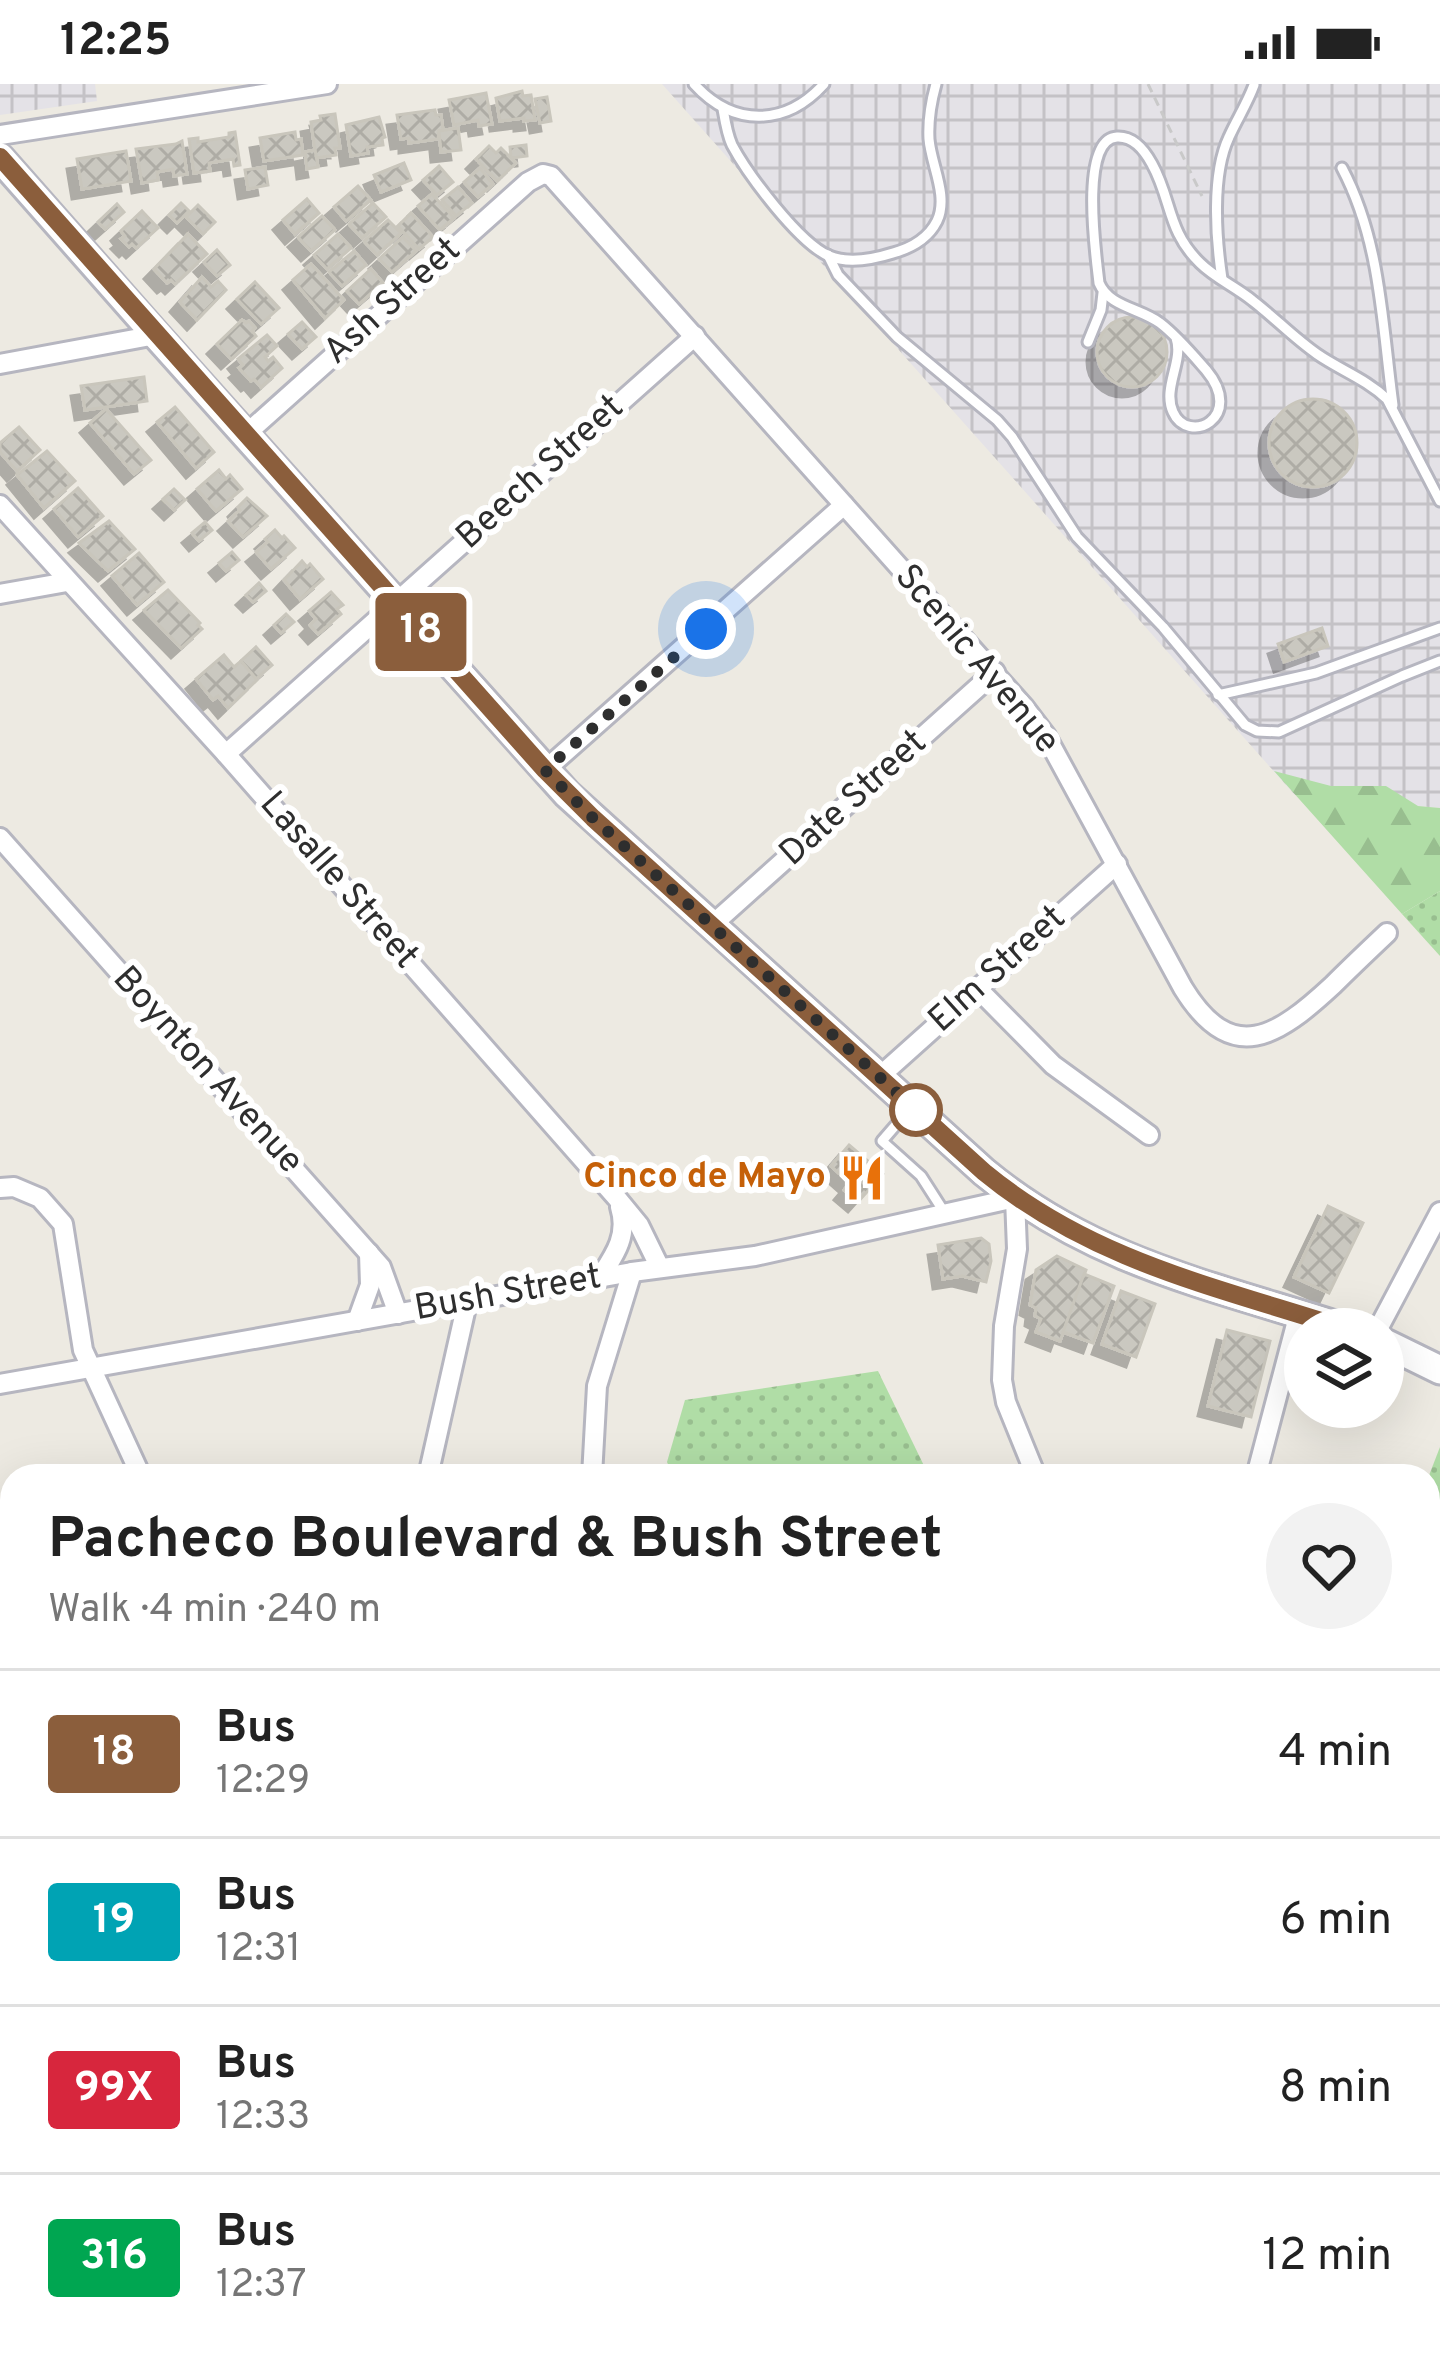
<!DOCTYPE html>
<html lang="en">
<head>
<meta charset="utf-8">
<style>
	:root { --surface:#fff; --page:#f2f2f2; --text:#222; --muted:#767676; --line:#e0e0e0 }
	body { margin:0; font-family:Overpass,sans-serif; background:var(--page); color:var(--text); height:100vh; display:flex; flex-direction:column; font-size:45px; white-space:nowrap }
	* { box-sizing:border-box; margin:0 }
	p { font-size:39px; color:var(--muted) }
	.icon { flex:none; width:66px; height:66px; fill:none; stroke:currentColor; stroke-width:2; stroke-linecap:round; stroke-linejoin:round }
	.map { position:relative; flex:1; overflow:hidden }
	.panel { position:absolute; left:0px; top:1380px; width:1440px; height:903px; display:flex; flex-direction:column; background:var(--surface); border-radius:36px 36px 0 0; box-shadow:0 12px 48px #0002 }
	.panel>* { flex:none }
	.badge { padding:0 24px; border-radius:9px; font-size:42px; line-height:78px }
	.buttons { position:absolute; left:1284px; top:1224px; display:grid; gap:24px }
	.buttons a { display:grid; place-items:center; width:120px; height:120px; border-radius:50%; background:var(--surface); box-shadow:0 12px 48px #0002; font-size:60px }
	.you { position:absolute; width:60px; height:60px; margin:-30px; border:9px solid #fff; border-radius:50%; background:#1a73e8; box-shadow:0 0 0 18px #1a73e833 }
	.map>.badge { position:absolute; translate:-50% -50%; box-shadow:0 0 0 6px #fff }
	.round { display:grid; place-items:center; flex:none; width:126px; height:126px; border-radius:63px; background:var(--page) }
	.summary { display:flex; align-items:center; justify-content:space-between; height:204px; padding:0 48px }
	h1 { font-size:57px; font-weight:700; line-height:90px }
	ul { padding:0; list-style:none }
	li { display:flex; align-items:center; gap:36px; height:168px; padding:0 48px; border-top:3px solid var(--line) }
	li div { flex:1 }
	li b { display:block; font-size:45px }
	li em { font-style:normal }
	li .badge { min-width:132px; font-weight:700; text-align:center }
	.status { display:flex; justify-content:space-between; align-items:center; height:84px; padding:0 60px; background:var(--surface); direction:ltr }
	.status svg { height:33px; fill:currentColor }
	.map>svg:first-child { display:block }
	.industrial { fill:url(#industrial-grid) }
	.grass { fill:url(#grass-dots) }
	.forest { fill:url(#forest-firs) }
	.building { fill:url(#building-cross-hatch); stroke:#c9c6bc; stroke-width:3; filter:url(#shadow) }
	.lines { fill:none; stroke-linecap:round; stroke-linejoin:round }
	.lane-casing { stroke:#b6b6c0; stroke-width:15 }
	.street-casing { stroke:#b6b6c0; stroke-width:24 }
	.secondary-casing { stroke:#b6b6c0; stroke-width:33 }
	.path { stroke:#c9c9c9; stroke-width:3; stroke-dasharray:9 6; stroke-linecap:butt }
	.lane { stroke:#fff; stroke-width:9 }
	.street { stroke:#fff; stroke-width:18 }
	.secondary { stroke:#fff; stroke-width:27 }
	.line-casing { stroke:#fff; stroke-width:27 }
	.line { stroke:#8b5e3c; stroke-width:18 }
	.walk { stroke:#2e2e2e; stroke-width:12; stroke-dasharray:0 21.6 }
	.stop-dot { fill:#fff; stroke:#8b5e3c; stroke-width:6 }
	.labels { text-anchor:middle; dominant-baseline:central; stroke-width:12; stroke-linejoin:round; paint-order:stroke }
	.street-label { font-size:36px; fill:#2e2e2e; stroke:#fff }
	.food-label { font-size:36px; font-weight:bold; fill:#c56008; stroke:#fff; text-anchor:end }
</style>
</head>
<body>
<div class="status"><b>12:25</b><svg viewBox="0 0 49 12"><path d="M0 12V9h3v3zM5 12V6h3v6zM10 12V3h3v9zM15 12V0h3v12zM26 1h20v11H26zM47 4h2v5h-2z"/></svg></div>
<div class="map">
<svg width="1440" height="2281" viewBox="0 0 1440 2281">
	<defs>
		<pattern id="industrial-grid" width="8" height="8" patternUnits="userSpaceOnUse" patternTransform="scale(3)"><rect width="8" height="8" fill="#e4e2e7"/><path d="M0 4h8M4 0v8" fill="none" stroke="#c4c2c6"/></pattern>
		<pattern id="grass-dots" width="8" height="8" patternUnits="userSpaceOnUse" patternTransform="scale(3)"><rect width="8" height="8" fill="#b0dda6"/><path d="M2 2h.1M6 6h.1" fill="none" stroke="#98be8f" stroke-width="1.8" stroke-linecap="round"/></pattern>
		<pattern id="forest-firs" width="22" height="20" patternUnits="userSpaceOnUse" patternTransform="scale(3)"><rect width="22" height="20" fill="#b0dda6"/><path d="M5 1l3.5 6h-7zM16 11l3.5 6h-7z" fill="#98be8f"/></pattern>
		<pattern id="building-cross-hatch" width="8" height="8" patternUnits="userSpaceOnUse" patternTransform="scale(3)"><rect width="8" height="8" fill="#cac8c0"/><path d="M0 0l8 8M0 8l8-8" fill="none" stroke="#aeaca5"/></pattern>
		<filter id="shadow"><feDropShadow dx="-10" dy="10" stdDeviation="0" flood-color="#0004"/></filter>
	</defs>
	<rect width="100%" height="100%" fill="#edeae2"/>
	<g class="industrial">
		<polygon points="0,0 95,0 97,17 0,31"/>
		<polygon points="662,0 1440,0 1440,724 1295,711"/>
	</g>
	<g class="grass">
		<polygon points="1440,807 1440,872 1402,830"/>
		<polygon points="878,1287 929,1392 673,1392 667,1378 685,1316"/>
		<polygon points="1440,1363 1440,1428 1428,1424 1428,1394"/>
	</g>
	<polygon class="forest" points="1274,687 1331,702 1386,702 1418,722 1440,724 1440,807 1402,830"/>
	<g class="building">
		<polygon points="522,7 523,12 531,11 535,36 524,37 524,34 500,37 496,14"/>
		<polygon points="486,9 492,40 479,42 478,36 454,41 449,16"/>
		<polygon points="547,13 551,37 540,39 535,15"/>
		<polygon points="435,26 436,31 441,31 443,46 439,47 438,55 409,59 409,54 401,55 397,31"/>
		<polygon points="335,30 340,64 335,64 336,71 316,74 311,38 321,36 320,32"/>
		<polygon points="379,33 385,53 382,54 383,61 367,63 368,69 351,72 346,41"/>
		<polygon points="458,44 461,66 441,68 439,47"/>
		<polygon points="235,48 240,81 234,82 233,75 209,79 210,87 194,89 189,55 198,54 198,58 229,53 229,49"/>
		<polygon points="295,48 296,56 301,55 303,71 264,77 260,54"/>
		<polygon points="182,57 187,90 174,92 173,85 157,88 158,96 142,99 136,65 176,60"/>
		<polygon points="526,61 527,72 511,74 510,63"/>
		<polygon points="489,62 496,69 501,64 516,79 497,97 476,75"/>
		<polygon points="315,66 318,83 307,85 305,68"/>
		<polygon points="126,67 131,97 82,105 77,75"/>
		<polygon points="404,79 411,96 381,108 374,91"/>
		<polygon points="439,82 453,98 437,111 423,96"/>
		<polygon points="265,83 268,101 248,105 245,86"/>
		<polygon points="480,84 493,100 478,113 464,98"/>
		<polygon points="358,102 371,116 346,137 334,123"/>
		<polygon points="458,103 472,119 456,132 442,116"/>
		<polygon points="432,110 454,134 440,146 418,122"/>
		<polygon points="307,115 319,129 295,150 283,136"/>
		<polygon points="181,119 189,127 177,139 169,131"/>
		<polygon points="373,119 386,133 362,154 349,140"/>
		<polygon points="117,120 124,128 105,145 98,138"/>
		<polygon points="198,121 215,138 203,150 186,133"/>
		<polygon points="142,127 158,144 136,164 132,160 129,163 121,155 125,152 121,147"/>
		<polygon points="411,129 433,153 419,165 398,142"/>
		<polygon points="322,132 335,146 311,167 298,153"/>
		<polygon points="388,136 401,149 377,171 364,157"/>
		<polygon points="188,150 207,170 175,200 171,196 167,199 154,185"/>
		<polygon points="338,150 351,164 327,185 314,171"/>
		<polygon points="403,153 416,167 392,188 379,175"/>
		<polygon points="217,166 230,181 217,192 204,178"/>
		<polygon points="354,167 366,181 342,202 329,188"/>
		<polygon points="311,180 344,216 325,234 293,196"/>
		<polygon points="371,185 383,199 359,220 347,207"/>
		<polygon points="202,193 211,203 218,197 226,206 197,236 180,218"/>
		<polygon points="255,198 279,224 261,240 237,215"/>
		<circle cx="1132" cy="268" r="35"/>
		<polygon points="242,236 246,239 249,237 255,244 252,247 256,252 231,275 217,260"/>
		<polygon points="302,238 316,253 302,265 288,250"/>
		<polygon points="267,251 277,262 265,273 268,277 273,273 282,284 261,303 254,295 251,297 239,284 243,281 238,275"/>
		<polygon points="144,293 147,317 85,326 81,302"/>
		<circle cx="1313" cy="359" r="44"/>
		<polygon points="175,323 214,368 196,384 157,338"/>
		<polygon points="106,325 151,376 134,390 90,339"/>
		<polygon points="19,343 40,366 17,387 0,368 0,359"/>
		<polygon points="47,367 75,397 44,424 17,391"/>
		<polygon points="219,386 226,395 230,391 242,405 216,427 197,405"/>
		<polygon points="78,404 103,432 78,453 54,425"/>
		<polygon points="174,405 185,416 174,426 163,415"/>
		<polygon points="247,414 267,432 243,453 228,437 240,426 238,423"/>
		<polygon points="109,437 135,465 108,487 79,459"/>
		<polygon points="205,438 212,446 199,457 192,449"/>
		<polygon points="275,446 282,454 284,452 295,464 271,485 256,468 268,458 265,455"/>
		<polygon points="232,468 239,476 226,487 219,479"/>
		<polygon points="139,469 164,498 137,521 112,492"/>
		<polygon points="302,477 307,483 310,480 323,495 300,515 284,496"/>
		<polygon points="259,499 266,507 253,518 246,511"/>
		<polygon points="168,506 200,539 198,541 202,545 181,564 144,526"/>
		<polygon points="331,508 343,521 337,525 341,530 318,550 310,541 316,535 309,527"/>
		<polygon points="286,530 294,538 281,549 274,541"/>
		<polygon points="1322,544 1328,562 1284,578 1278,560"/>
		<polygon points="256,563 272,581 256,595 241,577"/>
		<polygon points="224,571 234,583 241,577 257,596 228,624 218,612 213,616 196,595"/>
		<polygon points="849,1061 883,1090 858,1118 844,1106 850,1099 831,1082"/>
		<polygon points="1328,1122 1363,1139 1329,1209 1294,1193"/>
		<polygon points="981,1154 989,1160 991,1177 986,1198 962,1192 943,1195 938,1161"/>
		<polygon points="1057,1172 1086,1186 1060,1257 1036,1248 1041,1235 1035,1232 1036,1224 1030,1221 1036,1186"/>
		<polygon points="1084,1190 1114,1202 1093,1259 1063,1248"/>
		<polygon points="1121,1207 1155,1220 1136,1273 1102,1260"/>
		<polygon points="1227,1246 1270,1257 1251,1333 1208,1322"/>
		<polygon points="1440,1989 1440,2041 1428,2042 1428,1999 1438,1998 1437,1990"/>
		<polygon points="1324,2271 1352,2271 1353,2281 1328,2281"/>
	</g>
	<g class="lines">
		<g class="lane-casing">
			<g id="lane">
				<path d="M694,0C733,43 785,43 824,0"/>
				<path d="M723,25C725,37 727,50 732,61C748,91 799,159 829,172C849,180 874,175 893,169C911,164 928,155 937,137C949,112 931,81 929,55C928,37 931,18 936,0"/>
				<path d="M1342,84C1381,158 1382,240 1393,321"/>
				<polyline points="828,171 838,191 897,253 997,336 1012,353 1077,453 1163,543 1245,641 1257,647 1279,648 1402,592 1440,577"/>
				<path d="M1222,195C1216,155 1211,91 1229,53C1237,35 1247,20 1254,1"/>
				<path d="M1176,254C1184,277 1162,304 1173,328C1188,362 1246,334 1206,286C1192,270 1177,252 1160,239C1140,224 1109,223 1099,199C1096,172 1079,55 1117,53C1134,52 1145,67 1152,80C1172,116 1167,147 1200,179C1215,194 1236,203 1253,217C1275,234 1294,254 1317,270C1340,286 1366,295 1387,315L1440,417"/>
				<polyline points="1088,258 1101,226 1103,209"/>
				<polyline points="1218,611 1316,589 1440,544"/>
				<polyline points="908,1027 882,1057 921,1092 946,1131"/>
			</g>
		</g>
		<g class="street-casing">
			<g id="street">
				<polyline points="0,51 327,0"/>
				<polyline points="0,280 156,251"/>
				<path d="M245,351L528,98L543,90L551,92L1024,623L1046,652L1183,904C1232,984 1278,952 1333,901C1351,883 1369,866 1387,849"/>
				<polyline points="0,421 226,670 616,1113 639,1141 660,1184"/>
				<polyline points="0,510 67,498"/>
				<polyline points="226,670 695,252"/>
				<polyline points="545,686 844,421"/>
				<polyline points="0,754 381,1183 398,1230"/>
				<polyline points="712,841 995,588"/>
				<polyline points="977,904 1053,981 1149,1051"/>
				<polyline points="879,993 1117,780"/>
				<polyline points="0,1104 14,1103 40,1114 63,1140 83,1266 141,1392"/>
				<path d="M599,1195C614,1172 629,1152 620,1123"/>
				<polyline points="357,1237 370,1201 369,1169"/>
				<polyline points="1378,1245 1440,1128"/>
				<polyline points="0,1300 632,1188 755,1172 1015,1114 1017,1165 1004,1242 1002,1296 1006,1318 1036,1392"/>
				<polyline points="428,1392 467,1219"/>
				<polyline points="592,1392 597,1302 632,1188"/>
				<polyline points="1256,1392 1299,1229"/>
				<polyline points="1428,1553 1440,1584"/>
				<polyline points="1428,1734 1440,1734"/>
				<polyline points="0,1784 12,1779"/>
				<polyline points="0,1795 12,1813"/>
				<polyline points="1428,1952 1440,1950"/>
				<polyline points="1428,2175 1440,2174"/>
				<polyline points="51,2271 55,2281"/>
				<polyline points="636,2271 639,2281"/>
				<polyline points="859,2271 862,2281"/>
				<polyline points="1118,2271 1121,2281"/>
				<polyline points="1294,2271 1295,2281"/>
				<polyline points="1248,2281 1253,2271"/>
			</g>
		</g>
		<g class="secondary-casing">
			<g id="secondary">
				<path d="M0,74L156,251L567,710L984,1088C1094,1179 1215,1202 1347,1245"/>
				<polyline points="1383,1258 1440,1286"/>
				<polyline points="1428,1673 1440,1663"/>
				<polyline points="197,2281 208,2271"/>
			</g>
		</g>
		<polyline class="path" points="1148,0 1202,112"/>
		<use href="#lane" class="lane"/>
		<use href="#street" class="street"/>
		<use href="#secondary" class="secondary"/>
	</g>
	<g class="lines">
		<g class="line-casing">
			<path id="line" d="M0,73L545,686L593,734L984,1088C1092,1177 1217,1203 1346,1245"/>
		</g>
		<use href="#line" class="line"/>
		<polyline class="walk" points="706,545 545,686 593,734 916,1026"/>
	</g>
	<defs>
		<g id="restaurant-bare" transform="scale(3.6)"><path d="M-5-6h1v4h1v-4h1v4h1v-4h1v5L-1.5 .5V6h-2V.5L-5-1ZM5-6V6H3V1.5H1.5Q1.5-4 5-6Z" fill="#e8710a" stroke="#fff" stroke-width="2.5" paint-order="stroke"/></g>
	</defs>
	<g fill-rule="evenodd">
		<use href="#restaurant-bare" x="862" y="1094"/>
	</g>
	<circle class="stop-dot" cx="916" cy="1026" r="24"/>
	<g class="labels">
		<g class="street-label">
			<text transform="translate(393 218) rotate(-42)">Ash Street</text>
			<text transform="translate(541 389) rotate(-42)">Beech Street</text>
			<text transform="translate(976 576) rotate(50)">Scenic Avenue</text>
			<text transform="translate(854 715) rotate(-42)">Date Street</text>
			<text transform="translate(338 797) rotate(49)">Lasalle Street</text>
			<text transform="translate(998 886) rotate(-42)">Elm Street</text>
			<text transform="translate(207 987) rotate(48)">Boynton Avenue</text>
			<text transform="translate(508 1210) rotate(-10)">Bush Street</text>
		</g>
		<g class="food-label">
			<text x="826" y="1094">Cinco de Mayo</text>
		</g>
	</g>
</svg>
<div class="buttons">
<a><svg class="icon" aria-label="layers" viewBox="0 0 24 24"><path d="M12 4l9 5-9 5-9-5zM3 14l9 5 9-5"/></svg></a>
</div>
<div class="you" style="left:706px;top:545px"></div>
<b class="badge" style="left:421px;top:548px;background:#8b5e3c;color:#fff">18</b>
<section class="panel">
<div class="summary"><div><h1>Pacheco Boulevard &amp; Bush Street</h1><p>Walk · 4 min · 240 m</p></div><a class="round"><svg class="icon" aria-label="heart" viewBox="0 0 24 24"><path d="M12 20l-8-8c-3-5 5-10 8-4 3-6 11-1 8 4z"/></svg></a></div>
<ul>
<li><span class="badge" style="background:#8b5e3c;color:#fff">18</span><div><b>Bus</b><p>12:29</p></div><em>4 min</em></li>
<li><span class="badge" style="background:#00a3b4;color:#fff">19</span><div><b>Bus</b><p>12:31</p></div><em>6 min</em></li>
<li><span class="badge" style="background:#d7263d;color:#fff">99X</span><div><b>Bus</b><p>12:33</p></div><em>8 min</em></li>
<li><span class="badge" style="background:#00a651;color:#fff">316</span><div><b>Bus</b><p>12:37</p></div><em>12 min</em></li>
</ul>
</section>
</div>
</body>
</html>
